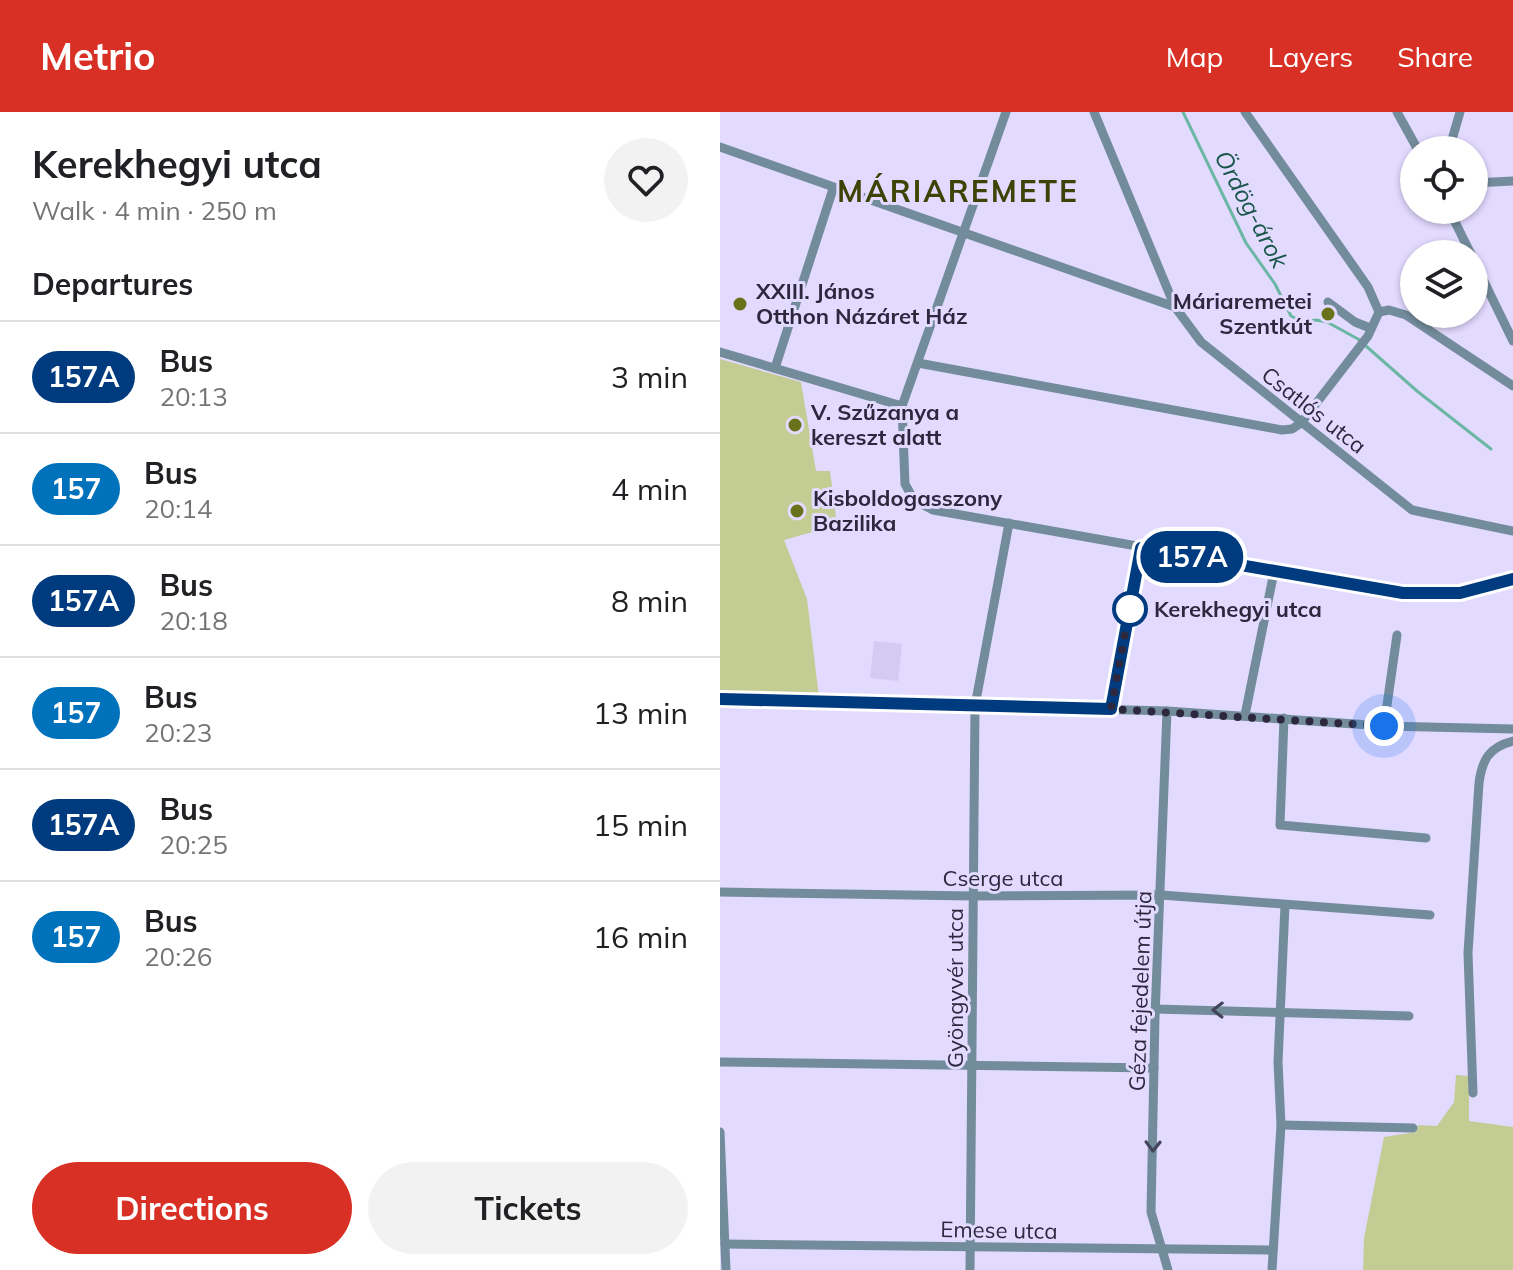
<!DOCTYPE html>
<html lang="en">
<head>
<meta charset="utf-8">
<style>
	:root { --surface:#fff; --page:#f2f2f2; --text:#202124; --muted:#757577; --line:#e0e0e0; --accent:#d93025 }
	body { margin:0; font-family:Mulish,sans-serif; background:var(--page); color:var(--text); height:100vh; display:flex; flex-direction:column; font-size:30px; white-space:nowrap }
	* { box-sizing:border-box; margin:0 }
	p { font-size:26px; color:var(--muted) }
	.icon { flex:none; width:44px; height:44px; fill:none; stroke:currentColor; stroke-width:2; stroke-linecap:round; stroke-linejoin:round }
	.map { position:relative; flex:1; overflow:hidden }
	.details { display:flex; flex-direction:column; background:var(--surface); width:720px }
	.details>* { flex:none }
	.badge { padding:0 16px; border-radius:26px; font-size:28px; line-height:52px }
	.fabs { position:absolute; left:680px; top:24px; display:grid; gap:16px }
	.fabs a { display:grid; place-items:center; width:88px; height:88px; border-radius:50%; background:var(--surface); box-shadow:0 2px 6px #0004; font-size:40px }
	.you { position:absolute; width:40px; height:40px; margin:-20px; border:6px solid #fff; border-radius:50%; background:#1a73e8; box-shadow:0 0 0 12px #1a73e833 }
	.map>.badge { position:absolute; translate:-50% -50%; box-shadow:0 0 0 4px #fff }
	h2 { padding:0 32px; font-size:30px; line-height:72px }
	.round { display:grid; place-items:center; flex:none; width:84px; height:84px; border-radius:42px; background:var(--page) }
	.summary { display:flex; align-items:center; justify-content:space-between; height:136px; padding:0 32px }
	h1 { font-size:38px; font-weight:700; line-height:60px }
	.button { display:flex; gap:16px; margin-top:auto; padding:16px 32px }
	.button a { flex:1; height:92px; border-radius:48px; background:var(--accent); color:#fff; font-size:32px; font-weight:700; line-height:92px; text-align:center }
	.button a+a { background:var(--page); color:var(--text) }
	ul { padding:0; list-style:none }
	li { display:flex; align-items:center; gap:24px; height:112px; padding:0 32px; border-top:2px solid var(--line) }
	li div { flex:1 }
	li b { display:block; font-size:30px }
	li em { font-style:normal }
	li .badge { min-width:88px; font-weight:700; text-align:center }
	header { display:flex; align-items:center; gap:48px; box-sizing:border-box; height:112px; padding:0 40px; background:var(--accent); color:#fff }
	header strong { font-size:38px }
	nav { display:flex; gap:44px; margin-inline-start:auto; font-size:28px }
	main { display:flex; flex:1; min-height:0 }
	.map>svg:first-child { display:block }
	.built { fill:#d4cbf3 }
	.green { fill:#c3cc92 }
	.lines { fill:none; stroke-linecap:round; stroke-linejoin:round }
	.stream { stroke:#6cb7a3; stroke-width:3 }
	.minor { stroke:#738c9b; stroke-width:9 }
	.oneway { stroke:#43465b }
	.line-casing { stroke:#fff; stroke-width:18 }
	.line { stroke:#003b80; stroke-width:12 }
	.walk { stroke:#2e283f; stroke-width:8; stroke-dasharray:0 14.4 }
	.poi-dot { fill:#69711a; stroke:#e2daff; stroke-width:3 }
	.stop-dot { fill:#fff; stroke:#003b80; stroke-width:4 }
	.labels { text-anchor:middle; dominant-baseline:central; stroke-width:6; stroke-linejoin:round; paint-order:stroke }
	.poi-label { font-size:22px; font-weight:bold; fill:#2e283f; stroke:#e2daff; text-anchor:start }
	.street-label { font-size:22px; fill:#2e283f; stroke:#e2daff }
	.stop-label { font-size:22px; font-weight:bold; fill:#2e283f; stroke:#e2daff; text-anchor:start }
	.water-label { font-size:24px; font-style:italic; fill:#195649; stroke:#e2daff }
	.district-label { font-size:30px; font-weight:bold; letter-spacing:2px; fill:#3d4304; stroke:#e2daff }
</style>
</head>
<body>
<header>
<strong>Metrio</strong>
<nav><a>Map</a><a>Layers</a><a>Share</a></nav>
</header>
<main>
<section class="details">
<div class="summary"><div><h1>Kerekhegyi utca</h1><p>Walk · 4 min · 250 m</p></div><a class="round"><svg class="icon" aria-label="heart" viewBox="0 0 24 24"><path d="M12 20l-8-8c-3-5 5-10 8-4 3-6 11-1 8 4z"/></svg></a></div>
<h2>Departures</h2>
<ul>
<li><span class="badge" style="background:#003b80;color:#fff">157A</span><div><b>Bus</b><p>20:13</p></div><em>3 min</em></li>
<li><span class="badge" style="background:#0072bc;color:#fff">157</span><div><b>Bus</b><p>20:14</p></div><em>4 min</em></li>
<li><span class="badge" style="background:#003b80;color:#fff">157A</span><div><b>Bus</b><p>20:18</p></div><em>8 min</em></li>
<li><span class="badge" style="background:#0072bc;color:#fff">157</span><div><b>Bus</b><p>20:23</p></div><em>13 min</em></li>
<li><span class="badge" style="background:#003b80;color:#fff">157A</span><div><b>Bus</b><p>20:25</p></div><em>15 min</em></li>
<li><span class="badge" style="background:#0072bc;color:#fff">157</span><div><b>Bus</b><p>20:26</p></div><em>16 min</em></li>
</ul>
<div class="button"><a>Directions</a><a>Tickets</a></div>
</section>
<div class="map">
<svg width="793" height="1158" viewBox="0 0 793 1158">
	<rect width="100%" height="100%" fill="#e2daff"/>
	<polygon class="built" points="154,529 182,532 178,569 150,566"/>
	<g class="green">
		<polygon points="0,247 81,270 96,359 110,359 117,413 64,428 87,487 99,585 0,584"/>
		<polygon points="736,963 749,964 749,1009 793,1015 793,1158 643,1158 644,1126 664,1025 696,1020 698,1013 717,1014 734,990"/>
	</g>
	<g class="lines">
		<polyline class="stream" points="463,0 526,131 555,172 571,204 583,210 596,208 607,210 638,227 697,279 771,337"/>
		<g class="minor">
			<polyline points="286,0 182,294 185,372 194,388 213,398 683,481 740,481 793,467"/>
			<polyline points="374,0 455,195 481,230 692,398 793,419"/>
			<polyline points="525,0 648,175 659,200"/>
			<polyline points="677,0 698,38"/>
			<polyline points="0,35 455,195"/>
			<polyline points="729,38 740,0"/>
			<polyline points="754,71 793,69"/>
			<polyline points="729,98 751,142"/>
			<polyline points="754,149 793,229"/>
			<polyline points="608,190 635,210 650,216"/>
			<polyline points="659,200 669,198 686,203 793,274"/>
			<polyline points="0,240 182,294"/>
			<polyline points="198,251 562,318 572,317 581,311 648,224 659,200"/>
			<polyline points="55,256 113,77"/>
			<polyline points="0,587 447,599 664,614 793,617"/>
			<polyline points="391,597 421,436"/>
			<polyline points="447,599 435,904 431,1100 448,1158"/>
			<polyline points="525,603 554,460"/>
			<polyline points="564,606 560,713 706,726"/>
			<polyline points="664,614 677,523"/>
			<polyline points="0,780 253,784 441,783 710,803"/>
			<polyline points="435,897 689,904"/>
			<polyline points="0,950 434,956"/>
			<path d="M753,981L748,841L759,671C762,648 769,635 793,629"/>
			<polyline points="561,1013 693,1016"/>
			<polyline points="0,1020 6,1158"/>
			<polyline points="5,1132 553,1138"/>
			<polyline points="250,1158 255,594 289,411"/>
			<polyline points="552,1158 561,1013 558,950 565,793"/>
		</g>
	</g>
	<defs><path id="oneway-chevron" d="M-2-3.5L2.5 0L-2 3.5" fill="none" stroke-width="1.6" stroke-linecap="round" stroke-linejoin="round" transform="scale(2)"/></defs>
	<g class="oneway">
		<use href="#oneway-chevron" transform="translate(498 898) rotate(-179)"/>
		<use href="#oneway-chevron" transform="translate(433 1034) rotate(91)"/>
	</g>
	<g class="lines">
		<g class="line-casing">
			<polyline id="line" points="0,587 391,597 421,436 683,481 740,481 793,467"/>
		</g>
		<use href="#line" class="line"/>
		<polyline class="walk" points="410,497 411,489 391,597 664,614"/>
	</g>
	<g class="poi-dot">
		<circle cx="20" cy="192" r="8"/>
		<circle cx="608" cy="202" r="8"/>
		<circle cx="75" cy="313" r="8"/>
		<circle cx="77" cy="399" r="8"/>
	</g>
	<circle class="stop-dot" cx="410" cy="497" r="16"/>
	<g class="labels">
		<g class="poi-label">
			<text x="36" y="179">XXIII. János<tspan x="36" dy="25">Otthon Názáret Ház</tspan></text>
			<text x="592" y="189" text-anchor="end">Máriaremetei<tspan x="592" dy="25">Szentkút</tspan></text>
			<text x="91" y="300">V. Szűzanya a<tspan x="91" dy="25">kereszt alatt</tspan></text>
			<text x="93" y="386">Kisboldogasszony<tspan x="93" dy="25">Bazilika</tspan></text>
		</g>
		<g class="street-label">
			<text transform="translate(594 298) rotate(38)">Csatlós utca</text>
			<text x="283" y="766">Cserge utca</text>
			<text transform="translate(235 876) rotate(-90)">Gyöngyvér utca</text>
			<text transform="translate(420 879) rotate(-88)">Géza fejedelem útja</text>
			<text transform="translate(279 1118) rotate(1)">Emese utca</text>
		</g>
		<g class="stop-label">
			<text x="434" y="497">Kerekhegyi utca</text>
		</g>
		<g class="water-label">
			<text transform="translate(532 97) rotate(62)">Ördög-árok</text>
		</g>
		<g class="district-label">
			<text x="238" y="79">MÁRIAREMETE</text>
		</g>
	</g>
</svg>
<div class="fabs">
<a><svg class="icon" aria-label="locate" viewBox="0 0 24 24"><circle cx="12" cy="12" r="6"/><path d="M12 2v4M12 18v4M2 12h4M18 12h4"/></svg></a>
<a><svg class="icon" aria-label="layers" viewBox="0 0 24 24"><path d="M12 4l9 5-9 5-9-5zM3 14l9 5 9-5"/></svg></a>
</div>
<div class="you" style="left:664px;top:614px"></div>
<b class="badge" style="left:472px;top:445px;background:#003b80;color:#fff">157A</b>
</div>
</main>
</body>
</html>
